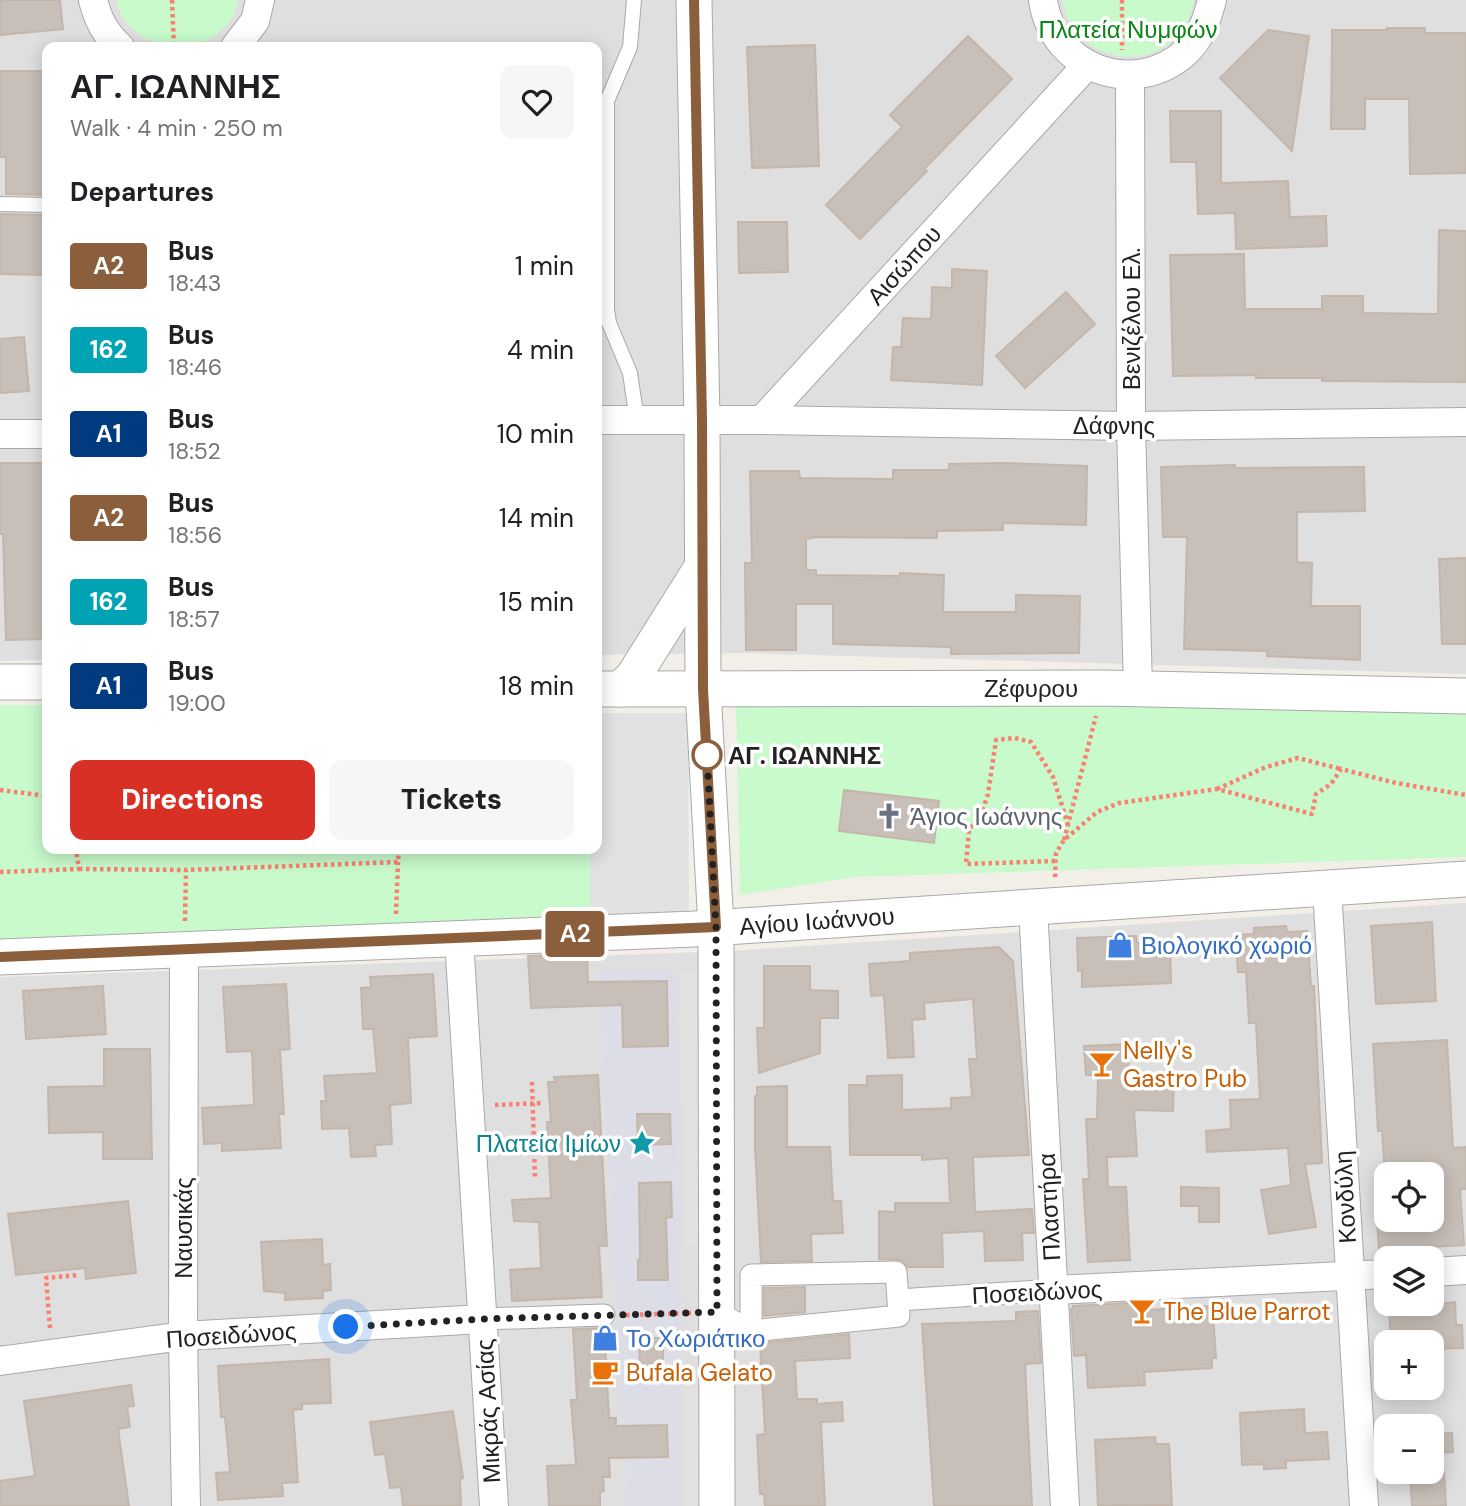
<!DOCTYPE html>
<html lang="en">
<head>
<meta charset="utf-8">
<style>
	:root { --surface:#fff; --page:#f6f6f6; --text:#202124; --muted:#757577; --accent:#d93025 }
	body { margin:0; font-family:"DM Sans",sans-serif; background:var(--page); color:var(--text); height:100vh; display:flex; flex-direction:column; font-size:26px; white-space:nowrap }
	* { box-sizing:border-box; margin:0 }
	p { font-size:23px; color:var(--muted) }
	.icon { flex:none; width:38px; height:38px; fill:none; stroke:currentColor; stroke-width:2; stroke-linecap:round; stroke-linejoin:round }
	.map { position:relative; flex:1; overflow:hidden }
	.panel { position:absolute; left:42px; top:42px; width:560px; height:812px; display:flex; flex-direction:column; background:var(--surface); border-radius:14px; box-shadow:0 4px 18px #0003 }
	.panel>* { flex:none }
	.badge { padding:0 14px; border-radius:5px; font-size:24px; line-height:46px }
	.tools { position:absolute; left:1374px; top:1162px; display:grid; gap:14px }
	.tools a { display:grid; place-items:center; width:70px; height:70px; border-radius:14px; background:var(--surface); box-shadow:0 4px 18px #0003; font-size:35px }
	.you { position:absolute; width:35px; height:35px; margin:-18px; border:5px solid #fff; border-radius:50%; background:#1a73e8; box-shadow:0 0 0 10px #1a73e833 }
	.map>.badge { position:absolute; translate:-50% -50%; box-shadow:0 0 0 4px #fff }
	h2 { padding:0 28px; font-size:26px; line-height:63px }
	.round { display:grid; place-items:center; flex:none; width:74px; height:74px; border-radius:14px; background:var(--page) }
	.summary { display:flex; align-items:center; justify-content:space-between; height:119px; padding:0 28px }
	h1 { font-size:33px; font-weight:800; line-height:52px }
	.action { display:flex; gap:14px; margin-top:auto; padding:14px 28px }
	.action a { flex:1; height:80px; border-radius:14px; background:var(--accent); color:#fff; font-size:28px; font-weight:800; line-height:80px; text-align:center }
	.action a+a { background:var(--page); color:var(--text) }
	ul { padding:0; list-style:none }
	li { display:flex; align-items:center; gap:21px; height:84px; padding:0 28px }
	li div { flex:1 }
	li b { display:block; font-size:26px }
	li em { font-style:normal }
	li .badge { min-width:77px; font-weight:700; text-align:center }
	.map>svg:first-child { display:block }
	.residential { fill:#e0dfdf; fill-rule:evenodd }
	.park { fill:#c8facc }
	.parking { fill:#e2e2e2 }
	.plaza { fill:#dddde8 }
	.building { fill:#c7bfb8; stroke:#c4b6ab; stroke-width:2 }
	.lines { fill:none; stroke-linecap:round; stroke-linejoin:round }
	.service-casing { stroke:#a9a9a9; stroke-width:16 }
	.pedestrian-casing { stroke:#a9a9a9; stroke-width:23 }
	.minor-casing { stroke:#a9a9a9; stroke-width:30 }
	.tertiary-casing { stroke:#a9a9a9; stroke-width:37 }
	.path { stroke:#fa8072; stroke-width:4.5; stroke-dasharray:3.5 3.5; stroke-linecap:butt }
	.service { stroke:#fff; stroke-width:14 }
	.pedestrian { stroke:#fff; stroke-width:21 }
	.minor { stroke:#fff; stroke-width:28 }
	.tertiary { stroke:#fff; stroke-width:35 }
	.line-casing { stroke:#fff; stroke-width:16 }
	.line { stroke:#8b5e3c; stroke-width:10 }
	.walk { stroke:#222; stroke-width:7; stroke-dasharray:0 12.6 }
	.stop-dot { fill:#fff; stroke:#8b5e3c; stroke-width:3.5 }
	.labels { text-anchor:middle; dominant-baseline:central; stroke-width:7; stroke-linejoin:round; paint-order:stroke }
	.park-label { font-size:24px; fill:#0c8416; stroke:#fff }
	.street-label { font-size:24px; fill:#222; stroke:#fff }
	.stop-label { font-size:24px; font-weight:bold; fill:#222; stroke:#fff; text-anchor:start }
	.worship-label { font-size:24px; fill:#5b616d; stroke:#fff; text-anchor:start }
	.shop-label { font-size:24px; fill:#366cbe; stroke:#fff; text-anchor:start }
	.food-label { font-size:24px; fill:#c56008; stroke:#fff; text-anchor:start }
	.culture-label { font-size:24px; fill:#0d838f; stroke:#fff; text-anchor:end }
</style>
</head>
<body>
<div class="map">
<svg width="1466" height="1506" viewBox="0 0 1466 1506">
	<rect width="100%" height="100%" fill="#f2efe9"/>
	<g class="residential">
		<polygon points="0,0 1466,0 1466,674 747,653 597,655 597,47 47,47 47,660 0,661"/>
		<path d="M1466,903V1506H0V977L729,951ZM1386,1174H1432V1220H1386ZM1386,1258H1432V1304H1386ZM1386,1342H1432V1388H1386ZM1386,1426H1432V1472H1386Z"/>
	</g>
	<g class="park">
		<path d="M116,0H238C227,62 130,61 116,0Z"/>
		<path d="M1062,0H1194C1180,76 1078,75 1062,0Z"/>
		<polygon points="736,701 1466,711 1466,857 855,877 740,895"/>
		<polygon points="0,705 47,705 47,849 590,849 590,915 0,939"/>
	</g>
	<g class="parking">
		<polygon points="597,713 688,713 689,915 590,915 590,849 597,849"/>
		<polygon points="697,972 699,1247 683,1247 681,973"/>
		<polygon points="684,1381 702,1381 703,1506 685,1506"/>
	</g>
	<polygon class="plaza" points="674,970 682,1313 680,1506 627,1506 597,972"/>
	<g class="building">
		<polygon points="0,0 60,0 63,29 0,35"/>
		<polygon points="1387,28 1425,28 1425,33 1466,33 1466,173 1410,174 1409,99 1365,99 1365,129 1331,129 1332,30 1387,30"/>
		<polygon points="1268,30 1309,36 1292,151 1220,78"/>
		<polygon points="968,36 1012,79 924,169 927,171 860,239 826,205 902,127 890,115"/>
		<polygon points="815,45 819,166 752,168 747,47"/>
		<polygon points="0,71 47,71 47,195 6,194 6,157 0,157"/>
		<polygon points="1170,111 1221,111 1221,183 1288,181 1290,217 1326,216 1327,246 1236,249 1235,213 1198,214 1196,162 1171,162"/>
		<polygon points="0,214 47,215 47,275 0,274"/>
		<polygon points="738,222 787,222 788,272 739,273"/>
		<polygon points="1439,230 1466,231 1466,382 1322,381 1322,378 1256,378 1256,375 1173,376 1170,255 1244,254 1245,309 1322,309 1322,296 1363,296 1363,313 1438,314"/>
		<polygon points="952,269 987,271 982,385 891,380 893,347 901,347 903,318 931,319 932,287 952,288"/>
		<polygon points="1066,292 1095,324 1025,388 996,356"/>
		<polygon points="24,337 29,391 0,393 0,339"/>
		<polygon points="0,463 46,463 47,639 6,640 3,534 0,534"/>
		<polygon points="1001,463 1087,466 1086,525 1003,523 1003,530 937,531 937,538 816,537 806,539 806,570 816,570 816,575 900,576 900,573 944,575 943,612 1016,612 1016,595 1080,596 1079,653 951,654 951,647 833,644 833,604 796,604 796,650 746,650 745,563 752,563 750,471 799,471 800,478 893,479 893,470 949,470 949,464"/>
		<polygon points="1235,465 1235,468 1364,467 1365,511 1297,512 1297,562 1312,563 1311,606 1360,606 1360,660 1267,656 1267,651 1184,649 1187,537 1163,537 1161,467"/>
		<polygon points="1466,558 1466,644 1442,644 1439,559"/>
		<polygon points="844,790 939,801 934,843 839,831"/>
		<polygon points="1432,922 1436,1001 1376,1004 1371,926"/>
		<polygon points="1286,926 1287,932 1307,931 1311,986 1314,986 1322,1163 1305,1164 1316,1227 1269,1234 1261,1190 1291,1185 1288,1148 1207,1152 1206,1131 1231,1129 1230,1100 1260,1099 1256,1023 1249,1023 1246,972 1238,972 1235,935 1254,934 1254,928"/>
		<polygon points="1136,936 1137,943 1170,941 1171,983 1082,987 1082,971 1078,971 1077,938"/>
		<polygon points="999,947 1013,961 1029,1155 973,1157 975,1212 1032,1209 1034,1233 1022,1233 1023,1260 985,1261 984,1231 942,1233 943,1267 908,1267 902,1260 879,1259 879,1211 895,1212 895,1203 950,1203 948,1158 922,1160 922,1155 850,1155 849,1085 867,1085 867,1076 902,1075 902,1110 951,1108 951,1098 972,1097 969,1059 977,1059 973,999 924,1003 925,1019 912,1020 914,1057 888,1058 884,995 871,996 869,964 910,961 910,953"/>
		<polygon points="587,953 588,982 667,981 668,1046 623,1047 622,1005 531,1008 528,956"/>
		<polygon points="764,966 810,966 810,990 838,991 838,1018 820,1018 820,1053 759,1073 757,1028 764,1028"/>
		<polygon points="433,974 437,1036 408,1038 411,1103 390,1105 392,1144 375,1145 376,1156 351,1157 349,1128 322,1129 321,1101 326,1101 324,1076 377,1073 373,1029 363,1029 361,988 371,987 370,977"/>
		<polygon points="286,984 290,1049 280,1050 284,1114 279,1114 281,1148 222,1151 222,1143 204,1144 202,1108 254,1105 252,1051 227,1052 223,987"/>
		<polygon points="103,986 106,1034 26,1039 23,991"/>
		<polygon points="1447,1040 1453,1148 1466,1147 1466,1189 1460,1189 1464,1245 1379,1250 1377,1220 1432,1220 1432,1174 1385,1174 1382,1131 1378,1131 1373,1044"/>
		<polygon points="1128,1044 1129,1077 1174,1078 1173,1111 1134,1110 1137,1156 1107,1157 1108,1187 1126,1187 1130,1260 1088,1262 1083,1179 1089,1179 1086,1119 1097,1119 1098,1075 1086,1075 1084,1046"/>
		<polygon points="104,1049 150,1049 152,1159 103,1159 103,1132 49,1133 48,1087 104,1086"/>
		<polygon points="598,1075 607,1246 599,1246 602,1297 512,1301 510,1270 541,1268 539,1222 514,1221 512,1200 551,1198 547,1122 551,1122 548,1082 555,1082 554,1077"/>
		<polygon points="787,1086 787,1147 830,1147 833,1201 841,1201 843,1233 811,1234 812,1261 761,1262 755,1148 755,1096 757,1096 757,1087"/>
		<polygon points="637,1114 670,1114 671,1144 638,1145"/>
		<polygon points="671,1182 672,1217 666,1218 668,1280 638,1280 638,1260 640,1260 639,1183"/>
		<polygon points="1181,1187 1219,1188 1219,1222 1199,1222 1199,1206 1181,1206"/>
		<polygon points="128,1201 136,1273 86,1279 85,1268 16,1275 8,1214"/>
		<polygon points="322,1239 323,1265 330,1264 331,1290 323,1291 323,1298 285,1300 285,1293 264,1291 261,1242"/>
		<polygon points="805,1287 805,1312 764,1316 764,1288"/>
		<polygon points="1146,1302 1147,1310 1209,1306 1209,1314 1213,1314 1216,1358 1212,1358 1212,1368 1144,1372 1145,1385 1088,1388 1086,1355 1074,1356 1071,1309 1073,1309 1073,1306"/>
		<polygon points="1455,1302 1456,1325 1462,1325 1463,1348 1432,1349 1432,1342 1391,1342 1389,1309"/>
		<polygon points="1038,1311 1041,1363 1025,1364 1032,1506 934,1506 922,1324 1016,1321 1016,1312"/>
		<polygon points="604,1328 609,1418 616,1418 616,1426 667,1425 668,1457 609,1458 610,1477 603,1477 604,1491 600,1492 600,1506 549,1506 547,1466 576,1465 571,1400 577,1400 573,1329"/>
		<polygon points="849,1334 850,1358 795,1361 797,1399 817,1399 817,1404 842,1402 843,1421 821,1422 825,1506 765,1506 764,1494 760,1494 757,1435 765,1434 760,1343"/>
		<polygon points="639,1338 663,1338 663,1369 640,1370"/>
		<polygon points="329,1359 331,1403 302,1404 302,1409 293,1410 298,1482 282,1483 283,1496 218,1500 216,1473 230,1472 225,1417 221,1417 218,1366"/>
		<polygon points="131,1385 134,1406 127,1407 130,1427 118,1429 129,1506 0,1506 0,1481 35,1476 24,1401"/>
		<polygon points="1304,1409 1305,1433 1327,1432 1329,1459 1286,1461 1286,1468 1264,1469 1264,1464 1242,1465 1240,1413"/>
		<polygon points="453,1411 463,1478 460,1479 461,1506 403,1506 401,1487 390,1488 385,1454 375,1455 370,1422"/>
		<polygon points="1452,1433 1453,1452 1432,1453 1432,1434"/>
		<polygon points="1155,1437 1156,1444 1169,1444 1172,1505 1098,1506 1095,1440"/>
		<polygon points="1410,1472 1444,1472 1446,1506 1412,1506"/>
	</g>
	<g class="lines">
		<g class="service-casing">
			<g id="service">
				<polyline points="634,0 630,47 607,101 607,309 609,323 630,373 637,420"/>
				<polyline points="0,204 47,205"/>
			</g>
		</g>
		<g class="pedestrian-casing">
			<g id="pedestrian">
				<polyline points="717,1312 751,1331 899,1316 898,1300 1054,1290"/>
				<polyline points="483,1319 604,1315"/>
				<polyline points="751,1331 751,1275 896,1272 898,1300"/>
			</g>
		</g>
		<g class="minor-casing">
			<g id="minor">
				<path d="M93,0C98,20 105,33 120,47"/>
				<path d="M1043,0C1052,68 1134,99 1186,52C1201,38 1207,19 1212,0"/>
				<polyline points="235,47 255,21 260,0"/>
				<polyline points="1130,75 1131,426 1138,688"/>
				<polyline points="597,420 762,420 1087,65"/>
				<polyline points="762,420 1131,426 1466,422"/>
				<polyline points="0,434 47,434"/>
				<polyline points="1327,888 1364,1506"/>
				<polyline points="1033,907 1065,1506"/>
				<polyline points="459,939 494,1506"/>
				<polyline points="184,950 183,1336 186,1506"/>
				<polyline points="1432,1272 1466,1270"/>
				<polyline points="1054,1290 1386,1274"/>
				<polyline points="0,1361 183,1336 483,1319"/>
			</g>
		</g>
		<g class="tertiary-casing">
			<g id="tertiary">
				<polyline points="694,0 702,421 703,689 716,927 717,1506"/>
				<polyline points="0,682 47,682"/>
				<polyline points="597,689 1103,688 1466,696"/>
				<polyline points="620,689 633,677 702,567"/>
				<polyline points="0,957 694,929 1466,879"/>
			</g>
		</g>
		<g class="path">
			<polyline points="172,0 174,47"/>
			<polyline points="1122,0 1122,50"/>
			<polyline points="1217,789 1266,767 1298,758 1341,769"/>
			<polyline points="0,790 47,796"/>
			<polyline points="1064,840 1096,716"/>
			<polyline points="1055,861 966,864 969,830 983,809 988,794 996,740 1015,738 1031,742 1053,777 1068,825"/>
			<polyline points="79,869 186,870 398,862 399,849"/>
			<polyline points="0,872 79,869 76,849"/>
			<polyline points="1055,877 1056,853 1064,840 1097,812 1119,803 1217,789 1312,814 1316,794 1331,784 1341,769 1396,783 1466,795"/>
			<polyline points="396,914 398,862"/>
			<polyline points="185,921 186,870"/>
			<polyline points="532,1082 535,1179"/>
			<polyline points="495,1105 543,1103"/>
			<polyline points="626,1315 691,1313"/>
			<polyline points="50,1328 46,1278 78,1275"/>
		</g>
		<use href="#service" class="service"/>
		<use href="#pedestrian" class="pedestrian"/>
		<use href="#minor" class="minor"/>
		<use href="#tertiary" class="tertiary"/>
	</g>
	<g class="lines">
		<g class="line-casing">
			<polyline id="line" points="0,957 716,927 703,689 702,421 694,0"/>
		</g>
		<use href="#line" class="line"/>
		<polyline class="walk" points="346,1327 483,1319 717,1312 716,927 707,755"/>
	</g>
	<defs>
		<g id="church-bare" transform="scale(2.1)"><path d="M-1.2-6h2.4v3.5h3.3v2.4h-3.3V6h-2.4V-.1h-3.3v-2.4h3.3Z" fill="#6b7280" stroke="#fff" stroke-width="2.5" paint-order="stroke"/></g>
		<g id="shop-bare" transform="scale(2.1)"><path d="M-5-2.5h2.3a2.7 3.5 0 0 1 5.4 0H5L5.5 6h-11ZM-1.5-2.5h3a1.5 2.3 0 0 0-3 0Z" fill="#3f7fe0" stroke="#fff" stroke-width="2.5" paint-order="stroke"/></g>
		<g id="bar-bare" transform="scale(2.1)"><path d="M-6-5H6L.8 .8V4.5H3.5V6h-7V4.5H-.8V.8Z" fill="#e8710a" stroke="#fff" stroke-width="2.5" paint-order="stroke"/></g>
		<g id="sight-bare" transform="scale(2.1)"><path d="M0-6L1.8-2.2L6-1.7L2.9 1.2L3.7 5.4L0 3.3L-3.7 5.4L-2.9 1.2L-6-1.7L-1.8-2.2Z" fill="#0f9aa8" stroke="#fff" stroke-width="2.5" paint-order="stroke"/></g>
		<g id="cafe-bare" transform="scale(2.1)"><path d="M-5.5-4.5H6V0H3Q3 3.5 0 3.5H-2.5Q-5.5 3.5-5.5 0ZM3-3.2v2h1.7v-2ZM-6 4.5H4V6H-6Z" fill="#e8710a" stroke="#fff" stroke-width="2.5" paint-order="stroke"/></g>
	</defs>
	<g fill-rule="evenodd">
		<use href="#church-bare" x="889" y="816"/>
		<use href="#shop-bare" x="1120" y="945"/>
		<use href="#bar-bare" x="1102" y="1064"/>
		<use href="#sight-bare" x="642" y="1143"/>
		<use href="#bar-bare" x="1142" y="1311"/>
		<use href="#shop-bare" x="605" y="1338"/>
		<use href="#cafe-bare" x="605" y="1372"/>
	</g>
	<circle class="stop-dot" cx="707" cy="755" r="14"/>
	<g class="labels">
		<g class="park-label">
			<text x="1128" y="29">Πλατεία Νυμφών</text>
		</g>
		<g class="street-label">
			<text transform="translate(904 265) rotate(-48)">Αισώπου</text>
			<text transform="translate(1131 319) rotate(-90)">Βενιζέλου Ελ.</text>
			<text x="1114" y="425">Δάφνης</text>
			<text x="1031" y="688">Ζέφυρου</text>
			<text transform="translate(817 921) rotate(-4)">Αγίου Ιωάννου</text>
			<text transform="translate(1345 1197) rotate(-93)">Κονδύλη</text>
			<text transform="translate(1049 1207) rotate(-93)">Πλαστήρα</text>
			<text transform="translate(183 1228) rotate(-90)">Ναυσικάς</text>
			<text transform="translate(1037 1292) rotate(-3)">Ποσειδώνος</text>
			<text transform="translate(231 1335) rotate(-4)">Ποσειδώνος</text>
			<text transform="translate(488 1411) rotate(-93)">Μικράς Ασίας</text>
		</g>
		<g class="stop-label">
			<text x="728" y="755">ΑΓ. ΙΩΑΝΝΗΣ</text>
		</g>
		<g class="worship-label">
			<text x="910" y="816">Άγιος Ιωάννης</text>
		</g>
		<g class="shop-label">
			<text x="1141" y="945">Βιολογικό χωριό</text>
			<text x="626" y="1338">Το Χωριάτικο</text>
		</g>
		<g class="food-label">
			<text x="1123" y="1050">Nelly's<tspan x="1123" dy="28">Gastro Pub</tspan></text>
			<text x="1163" y="1311">The Blue Parrot</text>
			<text x="626" y="1372">Bufala Gelato</text>
		</g>
		<g class="culture-label">
			<text x="621" y="1143">Πλατεία Ιμίων</text>
		</g>
	</g>
</svg>
<div class="tools">
<a><svg class="icon" aria-label="locate" viewBox="0 0 24 24"><circle cx="12" cy="12" r="6"/><path d="M12 2v4M12 18v4M2 12h4M18 12h4"/></svg></a>
<a><svg class="icon" aria-label="layers" viewBox="0 0 24 24"><path d="M12 4l9 5-9 5-9-5zM3 14l9 5 9-5"/></svg></a>
<a>+</a>
<a>−</a>
</div>
<div class="you" style="left:346px;top:1327px"></div>
<b class="badge" style="left:575px;top:934px;background:#8b5e3c;color:#fff">Α2</b>
<section class="panel">
<div class="summary"><div><h1>ΑΓ. ΙΩΑΝΝΗΣ</h1><p>Walk · 4 min · 250 m</p></div><a class="round"><svg class="icon" aria-label="heart" viewBox="0 0 24 24"><path d="M12 20l-8-8c-3-5 5-10 8-4 3-6 11-1 8 4z"/></svg></a></div>
<h2>Departures</h2>
<ul>
<li><span class="badge" style="background:#8b5e3c;color:#fff">Α2</span><div><b>Bus</b><p>18:43</p></div><em>1 min</em></li>
<li><span class="badge" style="background:#00a3b4;color:#fff">162</span><div><b>Bus</b><p>18:46</p></div><em>4 min</em></li>
<li><span class="badge" style="background:#003b80;color:#fff">Α1</span><div><b>Bus</b><p>18:52</p></div><em>10 min</em></li>
<li><span class="badge" style="background:#8b5e3c;color:#fff">Α2</span><div><b>Bus</b><p>18:56</p></div><em>14 min</em></li>
<li><span class="badge" style="background:#00a3b4;color:#fff">162</span><div><b>Bus</b><p>18:57</p></div><em>15 min</em></li>
<li><span class="badge" style="background:#003b80;color:#fff">Α1</span><div><b>Bus</b><p>19:00</p></div><em>18 min</em></li>
</ul>
<div class="action"><a>Directions</a><a>Tickets</a></div>
</section>
</div>
</body>
</html>
